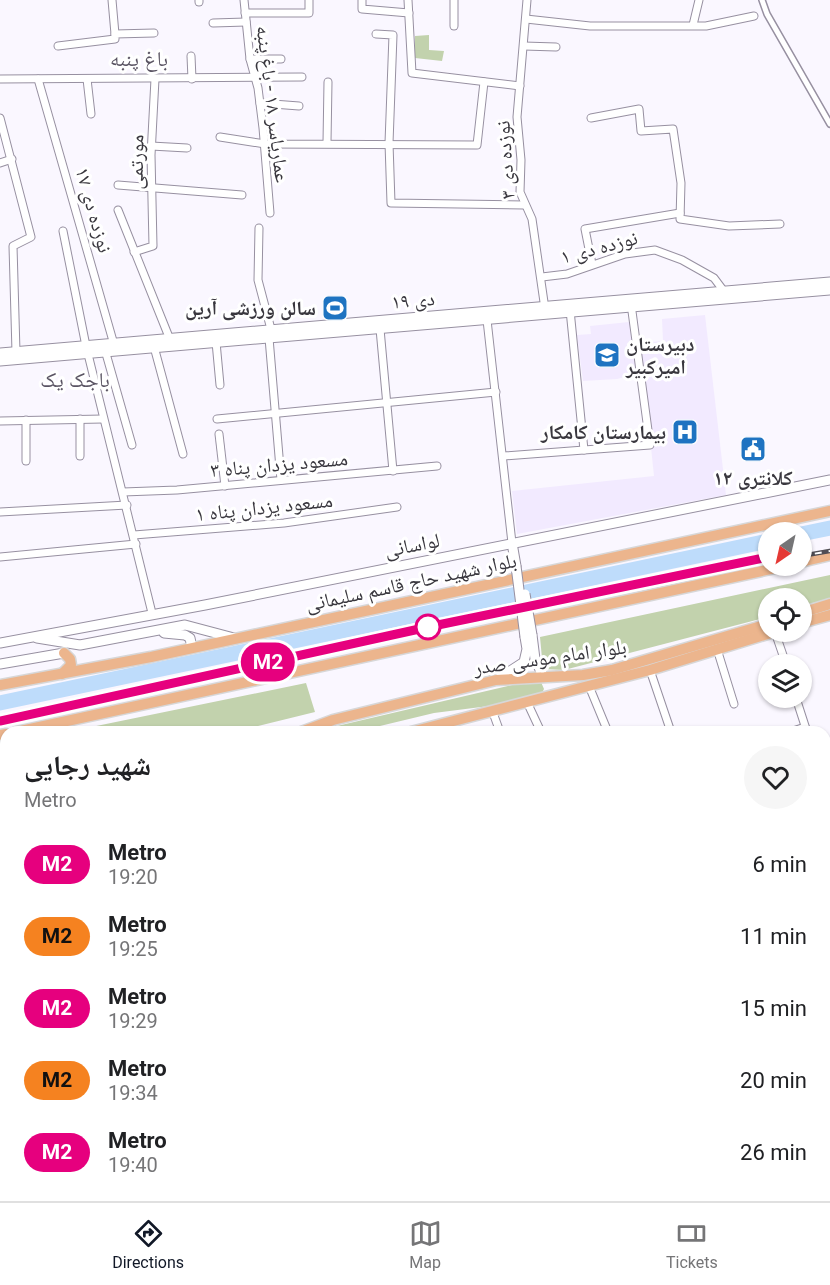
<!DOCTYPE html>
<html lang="en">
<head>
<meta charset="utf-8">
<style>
	:root { --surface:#fff; --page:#f6f6f6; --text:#202124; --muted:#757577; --line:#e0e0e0; --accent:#111827 }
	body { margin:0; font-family:Roboto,"Noto Naskh Arabic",sans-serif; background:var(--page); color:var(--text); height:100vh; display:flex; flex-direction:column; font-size:22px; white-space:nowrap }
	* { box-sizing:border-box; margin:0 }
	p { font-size:20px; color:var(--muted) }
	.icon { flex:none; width:33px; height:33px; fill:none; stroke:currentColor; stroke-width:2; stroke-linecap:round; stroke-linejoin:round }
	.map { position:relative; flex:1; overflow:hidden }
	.details { position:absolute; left:0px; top:726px; width:831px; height:476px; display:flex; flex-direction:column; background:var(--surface); border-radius:18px 18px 0 0; box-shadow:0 2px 4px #0004 }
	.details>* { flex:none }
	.badge { padding:0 12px; border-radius:20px; font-size:21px; line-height:39px }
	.needle { width:39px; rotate:214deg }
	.tools { position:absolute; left:758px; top:522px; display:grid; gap:12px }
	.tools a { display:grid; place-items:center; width:54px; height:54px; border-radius:50%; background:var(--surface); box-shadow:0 2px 4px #0004; font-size:30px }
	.map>.badge { position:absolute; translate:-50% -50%; box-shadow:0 0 0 3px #fff }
	.round { display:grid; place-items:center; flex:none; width:63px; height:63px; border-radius:32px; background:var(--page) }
	.overview { display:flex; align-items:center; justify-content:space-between; height:102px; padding:0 24px }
	h1 { font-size:28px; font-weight:700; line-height:45px }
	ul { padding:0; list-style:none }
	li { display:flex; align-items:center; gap:18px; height:72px; padding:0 24px }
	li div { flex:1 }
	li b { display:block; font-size:22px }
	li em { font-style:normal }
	li .badge { min-width:66px; font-weight:700; text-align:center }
	.menu { display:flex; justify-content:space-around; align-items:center; height:84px; border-top:2px solid var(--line); background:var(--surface); font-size:16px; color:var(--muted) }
	.menu a { display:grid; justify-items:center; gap:3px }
	.menu .current { color:var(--accent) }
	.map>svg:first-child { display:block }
	.built { fill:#f2eaff }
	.green { fill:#c2d2ad }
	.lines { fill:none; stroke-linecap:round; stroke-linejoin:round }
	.river { stroke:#bedcfb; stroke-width:15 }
	.pedestrian-casing { stroke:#9790a1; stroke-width:8 }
	.minor-casing { stroke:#9790a1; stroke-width:9 }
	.secondary-casing { stroke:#9790a1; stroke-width:11 }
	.primary-casing { stroke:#d7d7d8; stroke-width:13 }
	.pedestrian { stroke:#fff; stroke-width:5 }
	.minor { stroke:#fff; stroke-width:7 }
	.secondary { stroke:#fff; stroke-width:9 }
	.primary { stroke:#ecb58d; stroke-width:10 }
	.rail-casing { stroke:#504e55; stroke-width:4.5 }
	.rail { stroke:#fff; stroke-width:2; stroke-dasharray:7; stroke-linecap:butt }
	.secondary-bridge-casing { stroke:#9790a1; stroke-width:11; stroke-linecap:butt }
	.secondary-bridge { stroke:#fff; stroke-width:9 }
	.line-casing { stroke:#fff; stroke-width:14 }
	.line { stroke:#e6007e; stroke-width:9 }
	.stop-dot { fill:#fff; stroke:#e6007e; stroke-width:3 }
	.labels { text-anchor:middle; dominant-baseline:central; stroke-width:6; stroke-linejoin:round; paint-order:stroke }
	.street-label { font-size:20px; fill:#39373e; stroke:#fff }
	.poi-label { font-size:20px; font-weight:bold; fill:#39373e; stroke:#fff; text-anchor:end }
	.neighbourhood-label { font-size:21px; fill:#5a5463; stroke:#fff }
</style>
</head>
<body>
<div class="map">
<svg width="830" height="1201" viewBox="0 0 830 1201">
	<rect width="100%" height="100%" fill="#faf7ff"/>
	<g class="built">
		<polygon points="705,315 726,495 517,534 512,491 654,476 640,343 663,341 662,319"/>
		<polygon points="629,322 632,324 637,374 617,379 583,381 577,335 591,334 590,326"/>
		<polygon points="830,1002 830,1115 825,1117 825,1003"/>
	</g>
	<g class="green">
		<polygon points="429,35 429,50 444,51 442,61 415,58 415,36"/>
		<polygon points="830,575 830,599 801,607 801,598 768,598 768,617 564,670 543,669 540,637"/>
		<polygon points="541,682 544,689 542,693 489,706 434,713 355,732 334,732 337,726 516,684"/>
		<polygon points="306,683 315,712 234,732 67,732"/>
	</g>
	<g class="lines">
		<g class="river">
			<polyline points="801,534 830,528"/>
			<polyline points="0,703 768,541"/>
		</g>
		<g class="pedestrian-casing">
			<polyline id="pedestrian" points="762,0 767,14 830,124"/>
		</g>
		<g class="minor-casing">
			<g id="minor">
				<polyline points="112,0 115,34"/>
				<polyline points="199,0 199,2"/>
				<polyline points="244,0 250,59 258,88 263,128 270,213"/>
				<polyline points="362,0 362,9 409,13"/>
				<polyline points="408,0 412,73 520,86"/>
				<polyline points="527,0 517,117 521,160 520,192 532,219 545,309"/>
				<polyline points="245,13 309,13 309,0"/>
				<polyline points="526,19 590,26 706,26 754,16"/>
				<polyline points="213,23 246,22"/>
				<polyline points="693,25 699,0"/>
				<polyline points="454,26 454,0"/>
				<polyline points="376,34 393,35 389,143 391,203 524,205"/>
				<polyline points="58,46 115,39 115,34 154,33"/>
				<polyline points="524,46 556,47"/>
				<polyline points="191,56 192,79"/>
				<polyline points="250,59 281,59"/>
				<polyline points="0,79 302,77"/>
				<polyline points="38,79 115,348"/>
				<polyline points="87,79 91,114"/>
				<polyline points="260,103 299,106"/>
				<polyline points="0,118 31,237 13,246 16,352"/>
				<polyline points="591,118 639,109 641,131 673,129 681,183 680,219 729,226 780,224"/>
				<polyline points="220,137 265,144 477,145 484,82"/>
				<polyline points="327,142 328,82"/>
				<polyline points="151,146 187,148"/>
				<polyline points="0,163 12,159"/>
				<polyline points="118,185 242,195"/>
				<polyline points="118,210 171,342"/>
				<polyline points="259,228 258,280 272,333"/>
				<polyline points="63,231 86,346 152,613"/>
				<polyline points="134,252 153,246 151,155 155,79"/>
				<polyline points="592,264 585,229 680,213"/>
				<polyline points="542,277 567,274 625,254 655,250 682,260 714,278 726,294"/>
				<polyline points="570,310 584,450"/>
				<polyline points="487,320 512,543"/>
				<polyline points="380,329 393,471"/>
				<polyline points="269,338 281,480"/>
				<polyline points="216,342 220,385"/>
				<polyline points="153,343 183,454"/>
				<polyline points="105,350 132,445"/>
				<polyline points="217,419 496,392"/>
				<polyline points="0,421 103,419"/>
				<polyline points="219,434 225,486"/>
				<polyline points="80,456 80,419"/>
				<polyline points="504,456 650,445 631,304"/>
				<polyline points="26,461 26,420"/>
				<polyline points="123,492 177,490 437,466"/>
				<polyline points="0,512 127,505"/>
				<polyline points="134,535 284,523 397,507"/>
				<polyline points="0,557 136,544"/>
				<polyline points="775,632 786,664"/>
				<polyline points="717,649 734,704"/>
				<polyline points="650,670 671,732"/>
				<polyline points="589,686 608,732"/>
				<polyline points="796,698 807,732"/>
				<polyline points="527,702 541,732"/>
				<polyline points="492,710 500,732"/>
				<polyline points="790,732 805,727"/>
				<polyline points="0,776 6,775"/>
				<polyline points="825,785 830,778"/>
				<polyline points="825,791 830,808"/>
				<polyline points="0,833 6,848"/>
				<polyline points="825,884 830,883"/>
				<polyline points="825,937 830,935"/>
				<polyline points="825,997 830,995"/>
				<polyline points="0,1039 6,1054"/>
				<polyline points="0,1148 6,1161"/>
				<polyline points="0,1181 6,1179"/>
				<polyline points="19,1196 21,1201"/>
				<polyline points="64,1196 67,1201"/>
				<polyline points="130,1196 133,1201"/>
				<polyline points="212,1196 215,1201"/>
				<polyline points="409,1196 411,1201"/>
				<polyline points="436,1196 438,1201"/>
				<polyline points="487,1196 490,1201"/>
				<polyline points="679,1196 681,1201"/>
				<polyline points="744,1196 746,1201"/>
				<polyline points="780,1196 781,1201"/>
				<polyline points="282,1201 297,1196"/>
				<polyline points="512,1201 525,1196"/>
				<polyline points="702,1201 709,1196"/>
			</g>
		</g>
		<g class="secondary-casing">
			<g id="secondary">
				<polyline points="0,353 830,282"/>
				<polyline points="0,361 830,290"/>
				<polyline points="512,543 516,566"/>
				<polyline points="164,633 185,635 190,638 192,648"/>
				<polyline points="532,635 535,659 543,676"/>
				<polyline points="37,638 80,645 185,625 234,638"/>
				<polyline points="0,643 205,605 830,480"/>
				<polyline points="0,664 64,653"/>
				<polyline points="498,679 524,662 527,649 525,637"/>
			</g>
		</g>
		<g class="primary-casing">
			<g id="primary">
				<polyline points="801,562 830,555"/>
				<polyline points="801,613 830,604"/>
				<polyline points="801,623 830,615"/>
				<polyline points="62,674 71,665 70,659 64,653"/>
				<polyline points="0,685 151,657 830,511"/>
				<polyline points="16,732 785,566"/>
				<polyline points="301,732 333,720 496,680 583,675 612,670 768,624"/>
				<polyline points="411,732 650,670 774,632"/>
				<polyline points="0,735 6,734"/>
				<polyline points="0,791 6,790"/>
				<polyline points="0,815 6,814"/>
				<polyline points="0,827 6,826"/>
			</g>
		</g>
		<use href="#pedestrian" class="pedestrian"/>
		<use href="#minor" class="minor"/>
		<use href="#secondary" class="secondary"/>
		<use href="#primary" class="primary"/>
		<g class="rail-casing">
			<g id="rail">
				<polyline points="801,556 830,551"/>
				<polyline points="0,721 433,626 768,557"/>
			</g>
		</g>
		<use href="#rail" class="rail"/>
		<g class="secondary-bridge-casing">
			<g id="secondary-bridge">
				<polyline points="516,566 525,637"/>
				<polyline points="525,594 532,635"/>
			</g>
		</g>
		<use href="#secondary-bridge" class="secondary-bridge"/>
	</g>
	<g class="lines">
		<g class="line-casing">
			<polyline id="line" points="0,721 433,626 768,557"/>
		</g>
		<use href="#line" class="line"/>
	</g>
	<defs>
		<g id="stadium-square" transform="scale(1.35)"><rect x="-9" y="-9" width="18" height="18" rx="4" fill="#1e73c1" stroke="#fff"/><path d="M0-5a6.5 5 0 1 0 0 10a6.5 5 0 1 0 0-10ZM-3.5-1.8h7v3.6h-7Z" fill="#fff"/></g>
		<g id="school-square" transform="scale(1.35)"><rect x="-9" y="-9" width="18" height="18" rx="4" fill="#1e73c1" stroke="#fff"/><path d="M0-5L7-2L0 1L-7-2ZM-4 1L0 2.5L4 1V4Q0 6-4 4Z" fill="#fff"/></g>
		<g id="hospital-square" transform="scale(1.35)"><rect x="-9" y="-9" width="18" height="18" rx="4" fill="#1e73c1" stroke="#fff"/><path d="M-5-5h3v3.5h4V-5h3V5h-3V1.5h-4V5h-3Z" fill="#fff"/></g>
		<g id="civic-square" transform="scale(1.35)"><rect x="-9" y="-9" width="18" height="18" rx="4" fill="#1e73c1" stroke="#fff"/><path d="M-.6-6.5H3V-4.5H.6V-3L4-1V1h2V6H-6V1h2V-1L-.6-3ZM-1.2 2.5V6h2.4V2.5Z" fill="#fff"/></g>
	</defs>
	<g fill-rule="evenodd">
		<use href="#stadium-square" x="335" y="308"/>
		<use href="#school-square" x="607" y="355"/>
		<use href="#hospital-square" x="685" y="432"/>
		<use href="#civic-square" x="753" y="449"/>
	</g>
	<circle class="stop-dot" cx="428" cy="627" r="12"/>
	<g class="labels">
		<g class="street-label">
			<text transform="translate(273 104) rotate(83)">عماریاسر ۱۸ - باغ پنبه</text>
			<text transform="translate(505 160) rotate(-94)">نوزده دی ۳</text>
			<text transform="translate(136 162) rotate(-89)">مورتمی</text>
			<text transform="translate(94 210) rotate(74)">نوزده دی ۱۷</text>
			<text transform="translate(599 247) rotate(-15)">نوزده دی ۱</text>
			<text transform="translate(413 300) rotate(-5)">۱۹ دی</text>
			<text transform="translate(279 464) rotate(-5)">۳ مسعود یزدان پناه</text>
			<text transform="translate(264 507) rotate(-6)">۱ مسعود یزدان پناه</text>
			<text transform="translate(412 545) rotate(-11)">لواسانی</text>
			<text transform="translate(411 582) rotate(-12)">بلوار شهید حاج قاسم سلیمانی</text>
			<text transform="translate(550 657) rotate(-8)">بلوار امام موسی صدر</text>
		</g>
		<g class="poi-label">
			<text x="316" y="308">سالن ورزشی آرین</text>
			<text x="626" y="344" text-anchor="start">دبیرستان<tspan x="626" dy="23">امیرکبیر</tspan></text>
			<text x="666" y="432">بیمارستان کامکار</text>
			<text x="753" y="478" text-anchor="middle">کلانتری ۱۲</text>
		</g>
		<g class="neighbourhood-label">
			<text x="139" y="59">باغ پنبه</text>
			<text x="75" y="380">باجک یک</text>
		</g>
	</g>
</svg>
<div class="tools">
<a><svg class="needle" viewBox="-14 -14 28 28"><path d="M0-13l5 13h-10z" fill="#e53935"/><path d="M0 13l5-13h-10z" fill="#757577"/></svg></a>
<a><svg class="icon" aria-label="locate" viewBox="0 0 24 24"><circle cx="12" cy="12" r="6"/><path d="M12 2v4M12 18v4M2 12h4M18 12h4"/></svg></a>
<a><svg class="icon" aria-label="layers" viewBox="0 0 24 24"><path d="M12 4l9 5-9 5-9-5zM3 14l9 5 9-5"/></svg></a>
</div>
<b class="badge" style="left:268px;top:662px;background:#e6007e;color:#fff">M2</b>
<section class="details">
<div class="overview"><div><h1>شهید رجایی</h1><p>Metro</p></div><a class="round"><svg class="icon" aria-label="heart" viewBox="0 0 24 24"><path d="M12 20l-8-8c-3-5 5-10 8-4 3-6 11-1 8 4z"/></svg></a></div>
<ul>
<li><span class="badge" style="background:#e6007e;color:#fff">M2</span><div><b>Metro</b><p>19:20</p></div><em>6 min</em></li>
<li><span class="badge" style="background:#f58220;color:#111">M2</span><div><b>Metro</b><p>19:25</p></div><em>11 min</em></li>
<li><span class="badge" style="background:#e6007e;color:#fff">M2</span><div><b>Metro</b><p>19:29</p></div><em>15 min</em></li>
<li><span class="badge" style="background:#f58220;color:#111">M2</span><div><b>Metro</b><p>19:34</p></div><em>20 min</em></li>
<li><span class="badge" style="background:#e6007e;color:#fff">M2</span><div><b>Metro</b><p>19:40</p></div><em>26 min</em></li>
</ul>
</section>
</div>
<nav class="menu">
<a class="current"><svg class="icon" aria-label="directions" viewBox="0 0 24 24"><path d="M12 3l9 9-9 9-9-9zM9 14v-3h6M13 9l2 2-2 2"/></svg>Directions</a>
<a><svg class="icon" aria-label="map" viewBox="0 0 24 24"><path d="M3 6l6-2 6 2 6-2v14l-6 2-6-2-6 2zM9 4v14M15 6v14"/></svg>Map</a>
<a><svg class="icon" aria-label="tickets" viewBox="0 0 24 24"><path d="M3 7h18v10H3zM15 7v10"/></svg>Tickets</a>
</nav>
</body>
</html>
